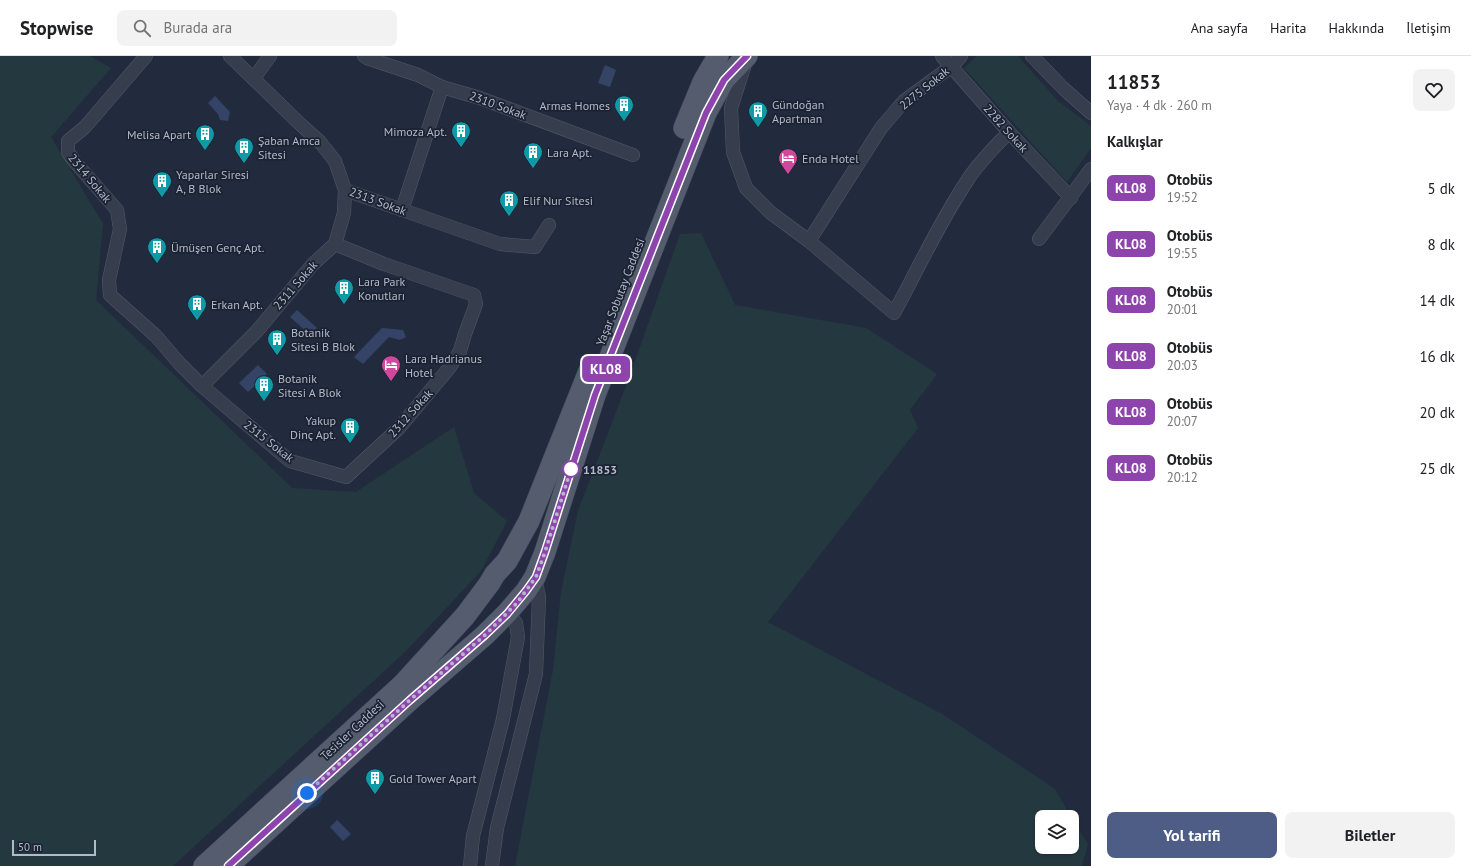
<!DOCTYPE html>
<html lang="tr">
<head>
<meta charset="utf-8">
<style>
	:root { --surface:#fff; --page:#f2f2f2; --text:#202124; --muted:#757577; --line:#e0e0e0; --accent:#4d5d86 }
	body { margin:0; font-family:"PT Sans",sans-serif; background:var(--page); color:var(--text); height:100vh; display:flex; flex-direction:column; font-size:15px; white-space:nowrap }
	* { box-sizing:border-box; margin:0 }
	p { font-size:13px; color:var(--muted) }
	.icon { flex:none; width:22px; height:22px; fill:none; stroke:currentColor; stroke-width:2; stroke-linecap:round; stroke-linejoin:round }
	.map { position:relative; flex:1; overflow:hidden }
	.side { display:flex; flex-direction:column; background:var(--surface); width:380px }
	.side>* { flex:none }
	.badge { padding:0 8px; border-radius:6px; font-size:14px; line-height:26px }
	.buttons { position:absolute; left:1035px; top:754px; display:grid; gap:8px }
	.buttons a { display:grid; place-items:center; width:44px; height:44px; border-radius:8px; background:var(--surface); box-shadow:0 1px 3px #0004; font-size:20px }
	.scale { position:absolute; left:12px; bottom:10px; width:84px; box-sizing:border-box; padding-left:4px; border:2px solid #b2b9c9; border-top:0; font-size:11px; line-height:14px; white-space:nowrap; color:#b2b9c9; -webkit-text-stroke:3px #1b2333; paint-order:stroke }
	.you { position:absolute; width:20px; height:20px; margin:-10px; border:3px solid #fff; border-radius:50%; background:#1a73e8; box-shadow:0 0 0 6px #1a73e833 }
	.map>.badge { position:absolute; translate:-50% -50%; box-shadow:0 0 0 2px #fff }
	h2 { padding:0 16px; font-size:15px; line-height:36px }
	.round { display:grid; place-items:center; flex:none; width:42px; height:42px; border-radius:8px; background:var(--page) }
	.head { display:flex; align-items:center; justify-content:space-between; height:68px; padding:0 16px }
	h1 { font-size:19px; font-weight:700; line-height:30px }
	.cta { display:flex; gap:8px; margin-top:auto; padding:8px 16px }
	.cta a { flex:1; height:46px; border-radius:8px; background:var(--accent); color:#fff; font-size:16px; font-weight:700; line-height:46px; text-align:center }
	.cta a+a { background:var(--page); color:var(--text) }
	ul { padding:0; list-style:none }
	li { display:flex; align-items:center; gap:12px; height:56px; padding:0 16px }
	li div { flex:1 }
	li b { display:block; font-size:15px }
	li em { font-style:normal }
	li .badge { min-width:44px; font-weight:700; text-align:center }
	header { display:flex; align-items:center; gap:24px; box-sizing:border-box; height:56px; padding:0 20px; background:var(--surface); border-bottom:1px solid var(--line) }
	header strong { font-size:19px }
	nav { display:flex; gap:22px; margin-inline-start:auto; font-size:14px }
	.search { width:280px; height:36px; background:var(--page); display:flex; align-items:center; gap:10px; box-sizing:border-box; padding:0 14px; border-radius:8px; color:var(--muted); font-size:15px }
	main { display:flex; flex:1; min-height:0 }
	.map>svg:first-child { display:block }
	.green { fill:#24393f }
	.water { fill:#354466 }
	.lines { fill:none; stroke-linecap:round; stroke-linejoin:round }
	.minor-casing { stroke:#515969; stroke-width:14 }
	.primary-casing { stroke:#3f4757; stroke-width:22 }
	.minor { stroke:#363e4e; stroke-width:13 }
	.primary { stroke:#545c6e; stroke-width:21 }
	.line-casing { stroke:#fff; stroke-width:9 }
	.line { stroke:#8e44ad; stroke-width:6 }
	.walk { stroke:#b2b9c9; stroke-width:4; stroke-dasharray:0 7.2 }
	.stop-dot { fill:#fff; stroke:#8e44ad; stroke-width:2 }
	.labels { text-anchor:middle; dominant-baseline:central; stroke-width:3.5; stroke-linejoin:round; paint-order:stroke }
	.street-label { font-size:12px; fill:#b2b9c9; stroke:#1b2333 }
	.poi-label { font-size:12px; fill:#b2b9c9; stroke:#1b2333; text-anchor:start }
	.stop-label { font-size:12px; font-weight:bold; fill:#b2b9c9; stroke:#1b2333; text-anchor:start }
</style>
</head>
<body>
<header>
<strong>Stopwise</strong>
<div class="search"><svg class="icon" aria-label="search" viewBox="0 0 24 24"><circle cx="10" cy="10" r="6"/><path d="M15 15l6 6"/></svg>Burada ara</div>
<nav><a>Ana sayfa</a><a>Harita</a><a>Hakkında</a><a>İletişim</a></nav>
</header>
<main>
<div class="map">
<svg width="1091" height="810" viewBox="0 0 1091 810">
	<rect width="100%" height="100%" fill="#222b3e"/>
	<g class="green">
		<polygon points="0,0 90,0 111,12 51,81 103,168 96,244 292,432 356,436 454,371 474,437 507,465 481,515 406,595 173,810 0,810"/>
		<polygon points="977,0 1018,0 1058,45 1091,70 1091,92 1067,126 964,12"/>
		<polygon points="701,177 735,249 866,272 937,318 910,354 918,372 768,566 942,658 1055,733 1071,761 1042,761 1042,791 1072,791 1072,762 1088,788 1082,810 515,810 553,614 561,536 578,455 628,325 680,178"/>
	</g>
	<g class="water">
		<polygon points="605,9 616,14 610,31 598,27"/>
		<polygon points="215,40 230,56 228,65 220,64 218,58 208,47"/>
		<polygon points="297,254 317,272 310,279 290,261"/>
		<polygon points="382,272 403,274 406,281 400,284 389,281 363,308 354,301"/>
		<polygon points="258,309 267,318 248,336 239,327"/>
		<polygon points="337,764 351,778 343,785 330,771"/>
	</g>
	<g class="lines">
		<g class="minor-casing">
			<g id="minor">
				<polyline points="146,0 85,71 68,85 68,96 74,105 117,154 120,173 109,224 110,239 156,280 179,307 202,330 290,405 346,421 399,372 450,311 460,295 465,278 476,248 474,239 384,208 335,188"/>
				<polyline points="364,0 367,2 418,19 442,31 480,42 633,99"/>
				<polyline points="942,0 1009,76 1071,142"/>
				<polyline points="1032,0 1063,32 1091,57"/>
				<path d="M746,5L731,52L733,96L746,132L771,157L809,185L894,257C918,213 939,167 967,125C978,107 994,92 1009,76"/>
				<polyline points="254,22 270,0"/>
				<polyline points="345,134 500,188 535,191 549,169"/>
				<polyline points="402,154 442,31"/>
				<polyline points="1039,183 1091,113"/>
				<polyline points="809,185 881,72 904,45 952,10 961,0"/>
				<polyline points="202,330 257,275 313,208 335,188 344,157 345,134 335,105 320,86 299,67 230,0"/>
				<polyline points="470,810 473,780 503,663 518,581 516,567 507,557"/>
				<polyline points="492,810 497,772 536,618 539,541 535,521"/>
			</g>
		</g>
		<g class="primary-casing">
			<g id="primary">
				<polyline points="684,72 703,26 718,0"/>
				<polyline points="204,810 403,628 465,560 489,528 495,518 507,505 529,465 591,310"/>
				<polyline points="228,810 410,644 485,579 507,557 526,535 535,521 545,496 595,339 706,57 724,24 747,0"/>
			</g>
		</g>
		<use href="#minor" class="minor"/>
		<use href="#primary" class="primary"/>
	</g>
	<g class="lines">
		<g class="line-casing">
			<polyline id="line" points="228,810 410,644 485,579 507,558 526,535 536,521 545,496 595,339 706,57 724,24 747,0"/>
		</g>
		<use href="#line" class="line"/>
		<polyline class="walk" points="307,737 410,644 485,579 517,547 536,521 545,496 571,413"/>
	</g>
	<defs>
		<g id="building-pin" transform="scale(1)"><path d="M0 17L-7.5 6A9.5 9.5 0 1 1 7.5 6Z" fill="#0f9aa8" stroke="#1b2333"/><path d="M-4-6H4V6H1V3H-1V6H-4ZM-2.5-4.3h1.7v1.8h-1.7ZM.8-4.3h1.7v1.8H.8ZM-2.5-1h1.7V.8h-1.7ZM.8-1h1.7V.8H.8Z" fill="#fff"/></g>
		<g id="hotel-pin" transform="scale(1)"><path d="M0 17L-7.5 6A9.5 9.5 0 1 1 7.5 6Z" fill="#d1479c" stroke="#1b2333"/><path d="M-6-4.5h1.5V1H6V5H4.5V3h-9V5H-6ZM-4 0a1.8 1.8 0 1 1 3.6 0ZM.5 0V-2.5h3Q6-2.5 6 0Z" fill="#fff"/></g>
	</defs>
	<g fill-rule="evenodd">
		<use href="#building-pin" x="624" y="49"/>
		<use href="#building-pin" x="758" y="55"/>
		<use href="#building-pin" x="461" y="75"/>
		<use href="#building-pin" x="205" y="78"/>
		<use href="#building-pin" x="244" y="91"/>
		<use href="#building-pin" x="533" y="96"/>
		<use href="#hotel-pin" x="788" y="102"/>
		<use href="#building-pin" x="162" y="125"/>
		<use href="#building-pin" x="509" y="144"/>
		<use href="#building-pin" x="157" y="191"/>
		<use href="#building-pin" x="344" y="232"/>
		<use href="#building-pin" x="197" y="248"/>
		<use href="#building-pin" x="277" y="283"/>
		<use href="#hotel-pin" x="391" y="309"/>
		<use href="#building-pin" x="264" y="329"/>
		<use href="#building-pin" x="350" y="371"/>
		<use href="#building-pin" x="375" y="722"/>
	</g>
	<circle class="stop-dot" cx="571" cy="413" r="8"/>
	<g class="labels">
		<g class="street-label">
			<text transform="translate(924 32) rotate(-39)">2275 Sokak</text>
			<text transform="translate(498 49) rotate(20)">2310 Sokak</text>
			<text transform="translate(1006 72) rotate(48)">2282 Sokak</text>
			<text transform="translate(90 122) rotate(50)">2314 Sokak</text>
			<text transform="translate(378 145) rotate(20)">2313 Sokak</text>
			<text transform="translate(295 229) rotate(-49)">2311 Sokak</text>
			<text transform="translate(620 236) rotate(-69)">Yaşar Sobutay Caddesi</text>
			<text transform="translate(410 357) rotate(-48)">2312 Sokak</text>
			<text transform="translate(269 385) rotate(38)">2315 Sokak</text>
			<text transform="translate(352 674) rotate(-43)">Tesisler Caddesi</text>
		</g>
		<g class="poi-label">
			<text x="772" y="48">Gündoğan<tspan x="772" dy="14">Apartman</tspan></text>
			<text x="610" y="49" text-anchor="end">Armas Homes</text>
			<text x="447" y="75" text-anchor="end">Mimoza Apt.</text>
			<text x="191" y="78" text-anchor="end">Melisa Apart</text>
			<text x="258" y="84">Şaban Amca<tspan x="258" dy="14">Sitesi</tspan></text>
			<text x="547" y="96">Lara Apt.</text>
			<text x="802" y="102">Enda Hotel</text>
			<text x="176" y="118">Yaparlar Siresi<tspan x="176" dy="14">A, B Blok</tspan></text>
			<text x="523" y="144">Elif Nur Sitesi</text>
			<text x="171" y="191">Ümüşen Genç Apt.</text>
			<text x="358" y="225">Lara Park<tspan x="358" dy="14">Konutları</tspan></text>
			<text x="211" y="248">Erkan Apt.</text>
			<text x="291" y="276">Botanik<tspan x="291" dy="14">Sitesi B Blok</tspan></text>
			<text x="405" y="302">Lara Hadrianus<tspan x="405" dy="14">Hotel</tspan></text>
			<text x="278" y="322">Botanik<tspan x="278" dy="14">Sitesi A Blok</tspan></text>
			<text x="336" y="364" text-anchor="end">Yakup<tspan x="336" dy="14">Dinç Apt.</tspan></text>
			<text x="389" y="722">Gold Tower Apart</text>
		</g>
		<g class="stop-label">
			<text x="583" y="413">11853</text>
		</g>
	</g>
</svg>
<div class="buttons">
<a><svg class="icon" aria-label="layers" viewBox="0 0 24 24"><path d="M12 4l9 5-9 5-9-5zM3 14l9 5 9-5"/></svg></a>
</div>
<div class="scale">50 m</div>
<div class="you" style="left:307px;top:737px"></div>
<b class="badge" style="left:606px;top:313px;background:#8e44ad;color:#fff">KL08</b>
</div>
<section class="side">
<div class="head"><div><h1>11853</h1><p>Yaya · 4 dk · 260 m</p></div><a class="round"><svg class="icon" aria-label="heart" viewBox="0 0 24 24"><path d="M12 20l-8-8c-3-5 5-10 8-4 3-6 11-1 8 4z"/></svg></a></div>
<h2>Kalkışlar</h2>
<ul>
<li><span class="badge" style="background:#8e44ad;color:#fff">KL08</span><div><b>Otobüs</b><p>19:52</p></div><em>5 dk</em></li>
<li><span class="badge" style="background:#8e44ad;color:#fff">KL08</span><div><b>Otobüs</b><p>19:55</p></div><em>8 dk</em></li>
<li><span class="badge" style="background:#8e44ad;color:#fff">KL08</span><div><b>Otobüs</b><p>20:01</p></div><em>14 dk</em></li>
<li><span class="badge" style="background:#8e44ad;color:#fff">KL08</span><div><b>Otobüs</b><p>20:03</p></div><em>16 dk</em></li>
<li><span class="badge" style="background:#8e44ad;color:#fff">KL08</span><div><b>Otobüs</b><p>20:07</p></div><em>20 dk</em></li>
<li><span class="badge" style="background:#8e44ad;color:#fff">KL08</span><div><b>Otobüs</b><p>20:12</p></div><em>25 dk</em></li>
</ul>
<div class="cta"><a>Yol tarifi</a><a>Biletler</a></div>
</section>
</main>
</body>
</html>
